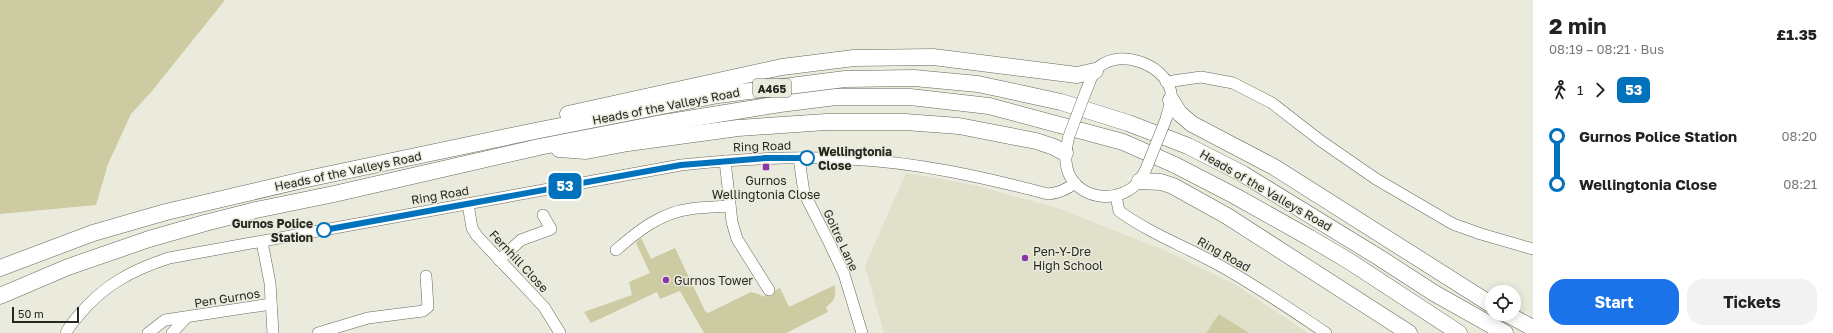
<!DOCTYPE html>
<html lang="en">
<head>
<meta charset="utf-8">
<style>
	:root { --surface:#fff; --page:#f2f2f2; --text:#222; --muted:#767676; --accent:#1a73e8 }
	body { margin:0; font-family:"Golos Text",sans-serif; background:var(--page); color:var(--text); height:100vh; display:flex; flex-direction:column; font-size:15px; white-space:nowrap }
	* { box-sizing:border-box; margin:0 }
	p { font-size:13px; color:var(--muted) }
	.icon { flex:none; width:22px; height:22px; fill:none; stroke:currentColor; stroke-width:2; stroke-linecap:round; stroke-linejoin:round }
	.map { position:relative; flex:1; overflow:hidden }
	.sheet { display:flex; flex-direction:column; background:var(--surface); width:300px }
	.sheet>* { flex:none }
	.badge { padding:0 8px; border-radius:6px; font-size:14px; line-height:26px }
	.tools { position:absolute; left:1485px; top:285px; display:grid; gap:8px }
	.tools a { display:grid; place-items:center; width:36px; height:36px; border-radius:50%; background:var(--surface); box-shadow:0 2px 10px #0003; font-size:20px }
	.scale { position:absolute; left:12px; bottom:10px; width:67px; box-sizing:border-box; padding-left:4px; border:2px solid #272722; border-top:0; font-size:11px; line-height:14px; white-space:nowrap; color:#272722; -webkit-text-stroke:3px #eaeadd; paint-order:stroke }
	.map>.badge { position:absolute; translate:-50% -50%; box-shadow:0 0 0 2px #fff }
	.legs { display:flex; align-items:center; gap:6px; height:44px; padding:0 16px; font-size:13px }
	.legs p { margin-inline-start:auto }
	.summary { display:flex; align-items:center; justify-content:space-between; height:68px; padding:0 16px }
	h1 { font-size:22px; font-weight:700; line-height:30px }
	.button { display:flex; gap:8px; margin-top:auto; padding:8px 16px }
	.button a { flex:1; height:46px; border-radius:16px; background:var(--accent); color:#fff; font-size:16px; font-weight:700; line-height:46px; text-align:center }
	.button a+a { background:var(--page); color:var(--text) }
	ul { padding:0 16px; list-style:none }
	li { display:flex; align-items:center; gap:14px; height:48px; font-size:15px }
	li i { display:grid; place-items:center; width:6px; height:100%; margin:0 5px; background:currentColor }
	li i::after { content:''; width:10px; height:10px; margin:-5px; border:3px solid; border-radius:50%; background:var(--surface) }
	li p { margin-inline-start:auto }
	li:first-child i { background:linear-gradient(#0000 50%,currentColor 0) }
	li:last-child i { background:linear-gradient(currentColor 50%,#0000 0) }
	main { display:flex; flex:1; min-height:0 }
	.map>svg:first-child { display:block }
	.built { fill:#e0e0cb }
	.green { fill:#cdcba2 }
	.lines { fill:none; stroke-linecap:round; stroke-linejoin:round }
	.minor-casing { stroke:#67675c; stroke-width:12 }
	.highway-casing { stroke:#67675c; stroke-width:17 }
	.minor { stroke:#fff; stroke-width:11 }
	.highway { stroke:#fff; stroke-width:16 }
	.minor-bridge-casing { stroke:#67675c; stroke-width:12; stroke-linecap:butt }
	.minor-bridge { stroke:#fff; stroke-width:11 }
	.line-1-casing { stroke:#fff; stroke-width:9 }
	.line-1 { stroke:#0072bc; stroke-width:6 }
	.stop-1-dot { fill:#fff; stroke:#0072bc; stroke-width:2 }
	.poi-dot { fill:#8937a6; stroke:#eaeadd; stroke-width:1.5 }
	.labels { text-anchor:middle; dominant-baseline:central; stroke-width:3; stroke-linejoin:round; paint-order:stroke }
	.shield { fill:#eaeadd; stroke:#62625a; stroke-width:1 }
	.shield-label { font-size:11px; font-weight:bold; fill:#272722 }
	.street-label { font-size:12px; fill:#272722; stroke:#eaeadd }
	.stop-label { font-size:12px; font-weight:bold; fill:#272722; stroke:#eaeadd; text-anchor:start }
	.poi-label { font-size:12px; fill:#272722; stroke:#eaeadd; text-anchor:start }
</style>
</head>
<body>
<main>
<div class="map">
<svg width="1533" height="333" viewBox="0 0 1533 333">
	<rect width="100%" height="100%" fill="#eaeadd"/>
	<polygon class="built" points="906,173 974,185 1057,208 1164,250 1236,285 1308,333 884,333 865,266"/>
	<g class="green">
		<polygon points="0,0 225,0 152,91 131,114 108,164 96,205 0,214"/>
		<path d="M641,238L651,259L675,248L705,311L708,313L751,292L761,295L762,297L780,288L789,307L835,285C836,295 835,301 826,307L828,312L786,333H704L680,291L660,299L657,292L591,323L584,312L632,295L629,282L650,273L636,243Z"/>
		<polygon points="1219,314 1249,333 1206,333"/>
	</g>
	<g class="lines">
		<g class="minor-casing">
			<g id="minor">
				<polyline points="1166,82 1201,77 1233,83 1272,103 1321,141 1376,179 1453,224 1481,234 1533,249"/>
				<path d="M1086,91C1089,85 1091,76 1095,71C1115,46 1165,63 1171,92C1172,101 1168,111 1166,119"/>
				<path d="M1069,136C1066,149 1064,159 1068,172C1080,202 1122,204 1140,180C1143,176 1146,169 1148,164"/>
				<polyline points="799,158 804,193 828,240 844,274 862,333"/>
				<polyline points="725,161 732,222 737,239 769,290"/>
				<path d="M1116,196L1119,211C1149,233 1184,246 1215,263C1254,284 1290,309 1326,333"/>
				<polyline points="468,204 472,228 477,236 544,307 560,333"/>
				<polyline points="262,242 270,283 273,333"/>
				<path d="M616,250C638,231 660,213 690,209C703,207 717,207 730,206"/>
				<polyline points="499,260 521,240 551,229 543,215"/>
				<path d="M66,333C69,326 74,321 79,315C104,285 132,270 169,258L681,165C737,159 792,156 848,159C916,162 983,177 1048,194C1059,193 1066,190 1075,183"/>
				<polyline points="148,333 165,320 271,304"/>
				<polyline points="172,333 187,317"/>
				<polyline points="318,333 368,318 423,311 428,307 426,276"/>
			</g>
		</g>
		<g class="highway-casing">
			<g id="highway">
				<polyline points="1171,100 1179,113 1192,124 1274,167 1492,305"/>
				<polyline points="568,114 782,67 854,58 933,57 1077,75 1095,71"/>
				<polyline points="559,149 586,151 628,143 738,128 826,122 905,122 959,126 1036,141 1054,147 1065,153"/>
				<polyline points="1140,181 1161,182 1173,186 1227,216 1409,333"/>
				<polyline points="0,268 93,233 166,212 307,179 535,131 718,95 845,79 914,78 978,84 1061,102 1128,123 1188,146 1243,174 1380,258 1434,293 1505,333"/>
				<polyline points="0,296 68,267 149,239 205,223 256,210 334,194 539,147 657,124 780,104 836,97 910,97 989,106 1123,142 1175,165 1235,196 1310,238 1349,261 1459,333"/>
				<polyline points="1507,314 1533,328"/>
			</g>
		</g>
		<use href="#minor" class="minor"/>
		<use href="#highway" class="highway"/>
		<g class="minor-bridge-casing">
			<g id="minor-bridge">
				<polyline points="1069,136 1086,91"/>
				<polyline points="1148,164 1166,119"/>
			</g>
		</g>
		<use href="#minor-bridge" class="minor-bridge"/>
	</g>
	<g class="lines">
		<g class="line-1-casing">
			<polyline id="line-1" points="324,230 681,165 766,158 807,158"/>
		</g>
		<use href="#line-1" class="line-1"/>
	</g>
	<g class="stop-1-dot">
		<circle cx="807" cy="158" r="7"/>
		<circle cx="324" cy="230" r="7"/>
	</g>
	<g class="poi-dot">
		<rect x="762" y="163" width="8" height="8" rx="2"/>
		<circle cx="1025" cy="258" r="4"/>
		<circle cx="666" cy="280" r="4"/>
	</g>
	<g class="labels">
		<rect class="shield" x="753" y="79" width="38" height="18" rx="3"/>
		<g class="shield-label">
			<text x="772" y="88">A465</text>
		</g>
		<g class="street-label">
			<text transform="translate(666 106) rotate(-11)">Heads of the Valleys Road</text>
			<text transform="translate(762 146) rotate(-2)">Ring Road</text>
			<text transform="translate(348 171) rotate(-12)">Heads of the Valleys Road</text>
			<text transform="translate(1266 190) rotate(30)">Heads of the Valleys Road</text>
			<text transform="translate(440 195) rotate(-10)">Ring Road</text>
			<text transform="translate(841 240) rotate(65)">Goitre Lane</text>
			<text transform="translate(1224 254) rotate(29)">Ring Road</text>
			<text transform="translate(519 261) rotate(47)">Fernhill Close</text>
			<text transform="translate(227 298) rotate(-9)">Pen Gurnos</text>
		</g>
		<g class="stop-label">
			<text x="818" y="151">Wellingtonia<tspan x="818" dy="14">Close</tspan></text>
			<text x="313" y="223" text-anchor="end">Gurnos Police<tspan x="313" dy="14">Station</tspan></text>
		</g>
		<g class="poi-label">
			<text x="766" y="180" text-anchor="middle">Gurnos<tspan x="766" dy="14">Wellingtonia Close</tspan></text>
			<text x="1033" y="251">Pen-Y-Dre<tspan x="1033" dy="14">High School</tspan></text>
			<text x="674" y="280">Gurnos Tower</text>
		</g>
	</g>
</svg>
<div class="tools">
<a><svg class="icon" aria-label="locate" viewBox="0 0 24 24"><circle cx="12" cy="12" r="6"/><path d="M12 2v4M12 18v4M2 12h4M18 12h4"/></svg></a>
</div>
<div class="scale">50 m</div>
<b class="badge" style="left:565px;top:186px;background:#0072bc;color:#fff">53</b>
</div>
<section class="sheet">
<div class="summary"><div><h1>2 min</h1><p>08:19 – 08:21 · Bus</p></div><b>£1.35</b></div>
<div class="legs"><svg class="icon" aria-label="walk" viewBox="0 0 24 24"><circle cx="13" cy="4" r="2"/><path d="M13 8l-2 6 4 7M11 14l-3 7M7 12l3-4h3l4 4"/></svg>1<svg class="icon" aria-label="forward" viewBox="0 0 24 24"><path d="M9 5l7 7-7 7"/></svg><b class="badge" style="background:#0072bc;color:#fff">53</b></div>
<ul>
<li><i style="color:#0072bc"></i><b>Gurnos Police Station</b><p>08:20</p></li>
<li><i style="color:#0072bc"></i><b>Wellingtonia Close</b><p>08:21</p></li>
</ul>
<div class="button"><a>Start</a><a>Tickets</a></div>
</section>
</main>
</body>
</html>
